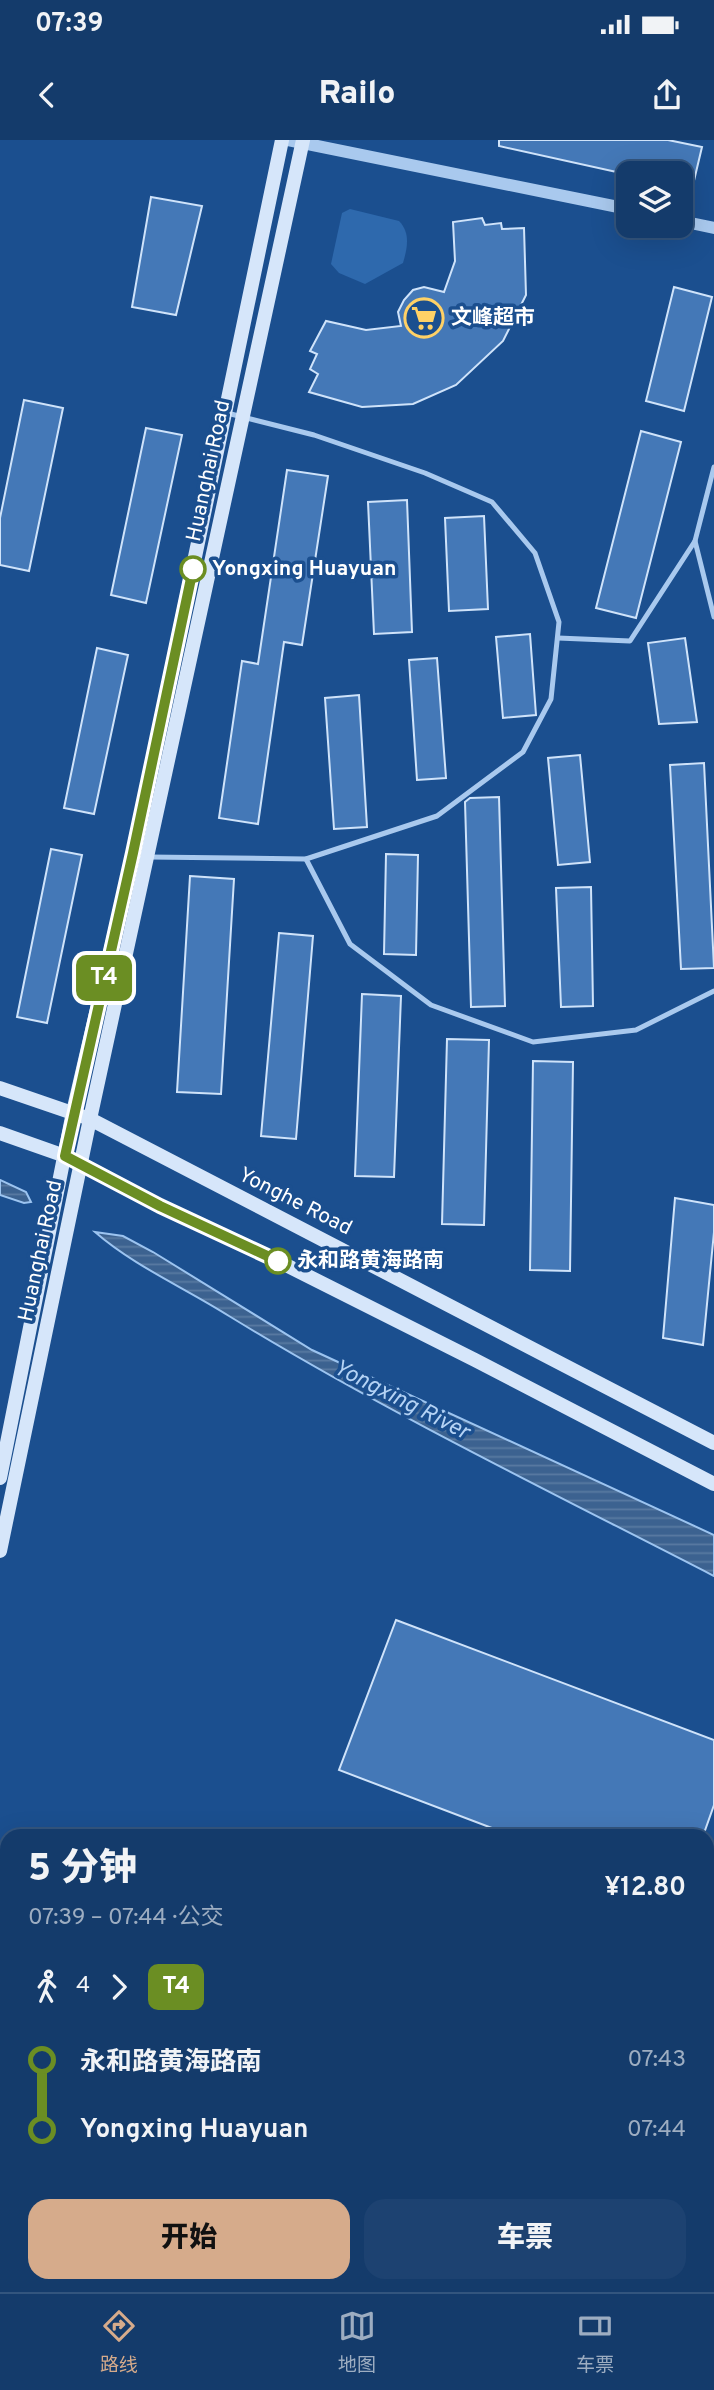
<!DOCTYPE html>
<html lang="zh">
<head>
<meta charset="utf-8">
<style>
	:root { --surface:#143b6b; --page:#1d4271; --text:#f1f3f6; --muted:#9dadc1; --line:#33557e; --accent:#d6ab8b }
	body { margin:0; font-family:Overpass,"Noto Sans SC",sans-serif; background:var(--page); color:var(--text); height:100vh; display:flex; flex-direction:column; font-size:26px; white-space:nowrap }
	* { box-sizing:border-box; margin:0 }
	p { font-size:23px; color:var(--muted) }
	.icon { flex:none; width:38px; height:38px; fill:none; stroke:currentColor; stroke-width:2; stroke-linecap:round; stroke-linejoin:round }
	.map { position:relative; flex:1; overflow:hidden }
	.panel { position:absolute; left:0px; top:1689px; width:714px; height:464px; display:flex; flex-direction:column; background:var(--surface); border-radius:21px 21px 0 0; box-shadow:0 7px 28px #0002,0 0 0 2px var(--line) }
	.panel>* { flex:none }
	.badge { padding:0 14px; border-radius:10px; font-size:24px; line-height:46px }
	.fabs { position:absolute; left:616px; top:21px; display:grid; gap:14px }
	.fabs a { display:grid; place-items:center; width:77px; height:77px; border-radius:14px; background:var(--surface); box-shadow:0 7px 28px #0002,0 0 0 2px var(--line); font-size:35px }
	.map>.badge { position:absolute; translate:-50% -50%; box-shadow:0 0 0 4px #fff }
	.legs { display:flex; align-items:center; gap:10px; height:77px; padding:0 28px; font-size:23px }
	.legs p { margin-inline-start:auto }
	.head { display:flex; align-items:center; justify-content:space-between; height:119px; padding:0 28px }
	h1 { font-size:38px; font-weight:800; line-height:52px }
	.cta { display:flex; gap:14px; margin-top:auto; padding:14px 28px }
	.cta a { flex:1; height:80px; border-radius:21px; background:var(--accent); color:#111; font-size:28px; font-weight:800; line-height:80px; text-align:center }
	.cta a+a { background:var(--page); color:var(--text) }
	ul { padding:0 28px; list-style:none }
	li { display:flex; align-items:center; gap:24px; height:70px; font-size:26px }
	li i { display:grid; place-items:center; width:10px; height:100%; margin:0 9px; background:currentColor }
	li i::after { content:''; width:18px; height:18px; margin:-9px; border:5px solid; border-radius:50%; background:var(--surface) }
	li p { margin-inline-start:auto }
	li:first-child i { background:linear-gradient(#0000 50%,currentColor 0) }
	li:last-child i { background:linear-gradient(currentColor 50%,#0000 0) }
	.status { display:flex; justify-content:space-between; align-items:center; height:49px; padding:0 35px; background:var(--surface); direction:ltr }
	.status svg { height:19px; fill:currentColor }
	header { display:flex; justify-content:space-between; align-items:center; height:91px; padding:0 28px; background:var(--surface); font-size:32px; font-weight:800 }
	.dock { display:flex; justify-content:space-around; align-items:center; height:98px; border-top:2px solid var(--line); background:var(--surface); font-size:19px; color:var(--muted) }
	.dock a { display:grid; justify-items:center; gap:4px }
	.dock .on { color:var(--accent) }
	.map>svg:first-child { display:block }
	.grass { fill:#2e69ad }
	.water { fill:url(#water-rules); stroke:#9cc4f0; stroke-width:2 }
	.building { fill:#4478b7; stroke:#cfe3fa; stroke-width:2 }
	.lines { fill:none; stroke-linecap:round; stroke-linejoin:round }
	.service { stroke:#a9c9ee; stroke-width:5 }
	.minor { stroke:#a9c9ee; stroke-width:7 }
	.tertiary { stroke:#a9c9ee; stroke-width:12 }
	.secondary { stroke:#d6e6fa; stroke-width:14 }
	.line-1-casing { stroke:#fff; stroke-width:16 }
	.line-1 { stroke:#6b8e23; stroke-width:10 }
	.stop-1-dot { fill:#fff; stroke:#6b8e23; stroke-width:3.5 }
	.labels { text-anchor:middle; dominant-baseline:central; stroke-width:7; stroke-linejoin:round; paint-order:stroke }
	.poi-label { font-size:21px; font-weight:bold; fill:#fff; stroke:#1b4f8f; text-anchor:start }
	.street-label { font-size:21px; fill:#fff; stroke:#1b4f8f }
	.stop-label { font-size:21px; font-weight:bold; fill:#fff; stroke:#1b4f8f; text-anchor:start }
	.water-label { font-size:23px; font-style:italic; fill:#b5d3f5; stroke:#1b4f8f }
</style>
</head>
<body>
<div class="status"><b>07:39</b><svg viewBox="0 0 49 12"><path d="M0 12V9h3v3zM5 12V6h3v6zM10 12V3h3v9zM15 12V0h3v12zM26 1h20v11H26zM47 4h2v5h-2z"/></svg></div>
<header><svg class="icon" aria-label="back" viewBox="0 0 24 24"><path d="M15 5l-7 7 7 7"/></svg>Railo<svg class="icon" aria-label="share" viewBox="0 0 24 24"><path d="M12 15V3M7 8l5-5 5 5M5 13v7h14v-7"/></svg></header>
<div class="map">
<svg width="714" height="2152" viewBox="0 0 714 2152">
	<defs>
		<pattern id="water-rules" width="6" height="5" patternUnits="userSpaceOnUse" patternTransform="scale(1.75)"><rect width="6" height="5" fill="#3c6290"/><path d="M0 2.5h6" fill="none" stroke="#597aa1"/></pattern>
	</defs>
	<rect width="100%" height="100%" fill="#1b4f8f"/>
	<path class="grass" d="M350,69L399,81C411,93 407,109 403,123L365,144L339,133L331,124L342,73Z"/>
	<g class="water">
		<polygon points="0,1040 26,1052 31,1062 24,1063 0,1055"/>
		<path d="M95,1092L123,1096L153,1112L312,1210L714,1395V1436C551,1352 386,1272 229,1176C185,1148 134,1126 95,1092Z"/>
	</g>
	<g class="building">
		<polygon points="499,0 668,0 702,7 692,49 681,47 681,33 621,33 499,6"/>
		<polygon points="151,57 202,66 176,175 132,167"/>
		<polygon points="482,78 485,85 501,83 502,89 524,88 526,155 503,201 456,245 413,264 362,267 309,252 318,234 310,229 317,214 310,211 326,181 366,190 401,186 398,172 404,160 413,150 424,147 444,152 455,121 453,82"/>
		<polygon points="674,147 712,157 684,271 646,261"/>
		<polygon points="24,260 63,268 29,431 0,425 0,378"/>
		<polygon points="146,288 182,295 146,463 111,455"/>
		<polygon points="641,291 681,302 636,478 596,468"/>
		<polygon points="287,330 328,336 302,505 284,502 258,684 219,678 242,521 258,524"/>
		<polygon points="407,360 412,492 374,494 368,362"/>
		<polygon points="484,376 488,469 449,471 445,378"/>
		<polygon points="530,494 536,575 503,578 496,497"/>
		<polygon points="685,498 697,582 659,584 648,503"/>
		<polygon points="97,508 128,515 94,674 64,668"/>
		<polygon points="437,518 446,638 417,640 409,520"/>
		<polygon points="359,555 367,687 334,689 325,558"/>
		<polygon points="580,615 590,722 558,725 548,618"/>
		<polygon points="704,623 714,828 681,829 670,625"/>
		<polygon points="499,657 505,866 471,867 465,662 470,658"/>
		<polygon points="51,709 82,715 47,883 17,877"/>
		<polygon points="386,714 418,715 416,815 384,814"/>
		<polygon points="190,736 234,739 221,954 177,952"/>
		<polygon points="591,747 593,866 561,867 556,748"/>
		<polygon points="279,793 313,796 296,999 261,996"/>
		<polygon points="362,854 401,856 394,1037 355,1036"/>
		<polygon points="447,899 489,900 484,1085 442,1084"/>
		<polygon points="533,921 573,922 570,1131 530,1130"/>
		<polygon points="675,1058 714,1065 714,1092 703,1205 663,1198"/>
		<polygon points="396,1480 714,1600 714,1665 703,1696 513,1696 339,1630"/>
	</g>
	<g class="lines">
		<g class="service">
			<polyline points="714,327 695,401 714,477"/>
			<polyline points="558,498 630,501 695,401"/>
			<polyline points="149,717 306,719 437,676 523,612 551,559 559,482 535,413 492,362 425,333 314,295 227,273"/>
			<polyline points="306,719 350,804 431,865 533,902 636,890 714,851"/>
		</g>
		<g class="minor">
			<polyline points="0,2115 7,2118"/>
			<polyline points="81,2146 98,2152"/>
		</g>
		<g class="tertiary">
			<polyline points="288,0 628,69"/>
			<polyline points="681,81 714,88"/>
		</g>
		<g class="secondary">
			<polyline points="0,948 90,979 714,1303"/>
			<polyline points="0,993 65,1016 160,1066 278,1121 475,1220 714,1344"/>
			<polyline points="0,1338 73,972 133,714 282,0"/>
			<polyline points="0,1411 90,979 303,0"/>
		</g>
	</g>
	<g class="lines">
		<g class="line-1-casing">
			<polyline id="line-1" points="193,429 133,713 65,1016 160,1066 278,1121"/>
		</g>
		<use href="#line-1" class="line-1"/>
	</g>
	<defs>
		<g id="supermarket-ring" transform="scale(2.0125)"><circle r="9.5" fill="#1b4f8f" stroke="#ffd166" stroke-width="1.5"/><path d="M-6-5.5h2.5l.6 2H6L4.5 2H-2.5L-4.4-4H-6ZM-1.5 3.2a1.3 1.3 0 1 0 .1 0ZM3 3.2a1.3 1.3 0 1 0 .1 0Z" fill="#ffd166"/></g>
	</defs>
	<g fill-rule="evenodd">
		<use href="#supermarket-ring" x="424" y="178"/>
	</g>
	<g class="stop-1-dot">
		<circle cx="193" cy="429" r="12"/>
		<circle cx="278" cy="1121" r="12"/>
	</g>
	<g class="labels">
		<g class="poi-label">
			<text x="451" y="178">文峰超市</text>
		</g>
		<g class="street-label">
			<text transform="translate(209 331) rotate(-78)">Huanghai Road</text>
			<text transform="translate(295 1062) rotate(27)">Yonghe Road</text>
			<text transform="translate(41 1111) rotate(-78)">Huanghai Road</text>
		</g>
		<g class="stop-label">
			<text x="212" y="429">Yongxing Huayuan</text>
			<text x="297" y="1121">永和路黄海路南</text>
		</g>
		<g class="water-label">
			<text transform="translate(401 1261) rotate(27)">Yongxing River</text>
		</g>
	</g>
</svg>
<div class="fabs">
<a><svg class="icon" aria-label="layers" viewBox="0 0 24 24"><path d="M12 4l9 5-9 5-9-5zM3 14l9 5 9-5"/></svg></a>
</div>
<b class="badge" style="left:104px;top:838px;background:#6b8e23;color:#fff">T4</b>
<section class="panel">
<div class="head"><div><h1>5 分钟</h1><p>07:39 – 07:44 · 公交</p></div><b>¥12.80</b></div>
<div class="legs"><svg class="icon" aria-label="walk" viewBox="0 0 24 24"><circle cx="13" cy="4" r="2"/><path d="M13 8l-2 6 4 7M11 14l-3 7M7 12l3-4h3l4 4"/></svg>4<svg class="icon" aria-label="forward" viewBox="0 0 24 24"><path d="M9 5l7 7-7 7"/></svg><b class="badge" style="background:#6b8e23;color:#fff">T4</b></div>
<ul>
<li><i style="color:#6b8e23"></i><b>永和路黄海路南</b><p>07:43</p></li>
<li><i style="color:#6b8e23"></i><b>Yongxing Huayuan</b><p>07:44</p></li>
</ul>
<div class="cta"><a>开始</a><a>车票</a></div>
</section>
</div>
<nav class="dock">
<a class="on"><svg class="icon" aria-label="directions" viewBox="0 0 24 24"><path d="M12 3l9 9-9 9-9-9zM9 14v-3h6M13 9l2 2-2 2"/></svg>路线</a>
<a><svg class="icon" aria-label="map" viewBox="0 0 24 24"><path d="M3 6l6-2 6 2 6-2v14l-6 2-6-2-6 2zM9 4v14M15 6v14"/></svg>地图</a>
<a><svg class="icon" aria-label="tickets" viewBox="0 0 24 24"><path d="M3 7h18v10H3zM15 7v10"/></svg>车票</a>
</nav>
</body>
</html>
